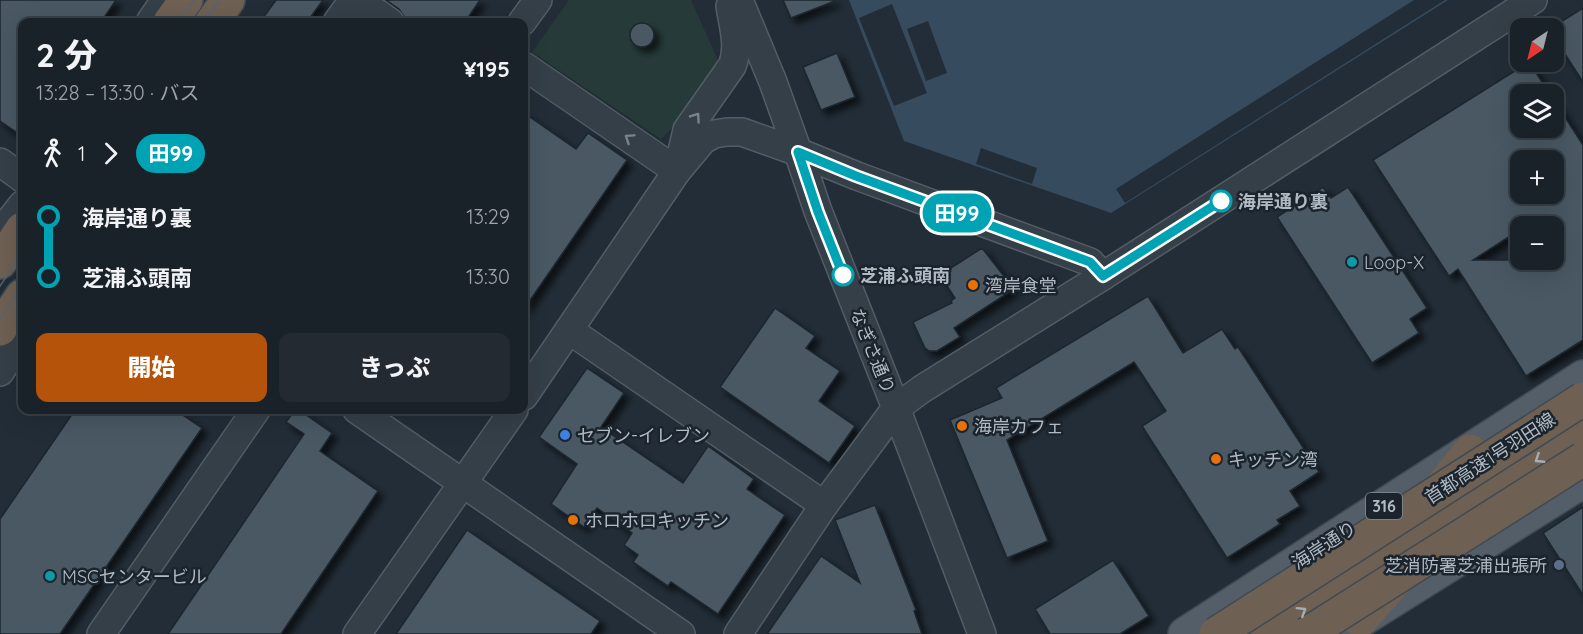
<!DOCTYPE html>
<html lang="ja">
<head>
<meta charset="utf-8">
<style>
	:root { --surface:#1a2229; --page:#232a31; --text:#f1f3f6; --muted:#9fa4a8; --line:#383f46; --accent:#b45309 }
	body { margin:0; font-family:Quicksand,"Noto Sans JP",sans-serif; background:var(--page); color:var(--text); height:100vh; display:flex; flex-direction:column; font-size:22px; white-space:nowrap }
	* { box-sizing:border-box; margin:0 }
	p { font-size:20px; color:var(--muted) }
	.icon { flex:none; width:33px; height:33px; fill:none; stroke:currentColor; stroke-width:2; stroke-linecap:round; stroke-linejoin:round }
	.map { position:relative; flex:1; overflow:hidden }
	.panel { position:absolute; left:18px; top:18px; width:510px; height:396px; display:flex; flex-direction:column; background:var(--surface); border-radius:12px; box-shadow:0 6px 24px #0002,0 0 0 2px var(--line) }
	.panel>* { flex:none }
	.badge { padding:0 12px; border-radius:20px; font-size:21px; line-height:39px }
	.needle { width:39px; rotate:215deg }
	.tools { position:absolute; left:1510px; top:18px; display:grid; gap:12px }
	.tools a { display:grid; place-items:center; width:54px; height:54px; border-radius:12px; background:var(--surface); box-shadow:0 6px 24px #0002,0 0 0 2px var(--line); font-size:30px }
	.map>.badge { position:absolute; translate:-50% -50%; box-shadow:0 0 0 3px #fff }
	.legs { display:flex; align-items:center; gap:9px; height:66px; padding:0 18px; font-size:20px }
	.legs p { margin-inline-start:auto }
	.overview { display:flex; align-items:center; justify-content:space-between; height:102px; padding:0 18px }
	h1 { font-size:33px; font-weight:800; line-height:45px }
	.primary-button { display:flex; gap:12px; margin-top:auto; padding:12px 18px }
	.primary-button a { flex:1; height:69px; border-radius:12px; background:var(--accent); color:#fff; font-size:24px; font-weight:800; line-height:69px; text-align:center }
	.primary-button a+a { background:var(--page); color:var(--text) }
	ul { padding:0 18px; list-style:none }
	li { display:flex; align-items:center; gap:21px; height:60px; font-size:22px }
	li i { display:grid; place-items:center; width:9px; height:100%; margin:0 8px; background:currentColor }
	li i::after { content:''; width:15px; height:15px; margin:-8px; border:4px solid; border-radius:50%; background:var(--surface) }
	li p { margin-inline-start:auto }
	li:first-child i { background:linear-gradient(#0000 50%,currentColor 0) }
	li:last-child i { background:linear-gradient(currentColor 50%,#0000 0) }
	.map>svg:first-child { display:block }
	.green { fill:#253a39 }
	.water { fill:#364b5e }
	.pier { fill:#222d37 }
	.building { fill:#4a5863; stroke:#1d262e; stroke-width:1.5; fill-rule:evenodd; filter:url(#shadow) }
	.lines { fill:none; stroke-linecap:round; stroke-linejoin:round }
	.minor-casing { stroke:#535d66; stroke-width:30 }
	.major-casing { stroke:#3f4851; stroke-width:36 }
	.highway-casing { stroke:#404a52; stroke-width:36 }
	.minor { stroke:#353f48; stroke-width:27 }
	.major { stroke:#535e68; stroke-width:33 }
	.highway { stroke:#6e6053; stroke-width:33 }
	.tram { stroke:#57646f; stroke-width:1.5 }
	.highway-bridge-casing { stroke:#404a52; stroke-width:36; stroke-linecap:butt }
	.highway-bridge { stroke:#6e6053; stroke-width:33 }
	.oneway { stroke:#79838c }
	.oneway2 { stroke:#a6acb3 }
	.line-1-casing { stroke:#fff; stroke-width:14 }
	.line-1 { stroke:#00a3b4; stroke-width:9 }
	.stop-1-dot { fill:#fff; stroke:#00a3b4; stroke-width:3 }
	.culture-dot { fill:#0f9aa8; stroke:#1b242c; stroke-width:2 }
	.food-dot { fill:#e8710a; stroke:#1b242c; stroke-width:2 }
	.shop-dot { fill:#3f7fe0; stroke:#1b242c; stroke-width:2 }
	.service-dot { fill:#5c6f8a; stroke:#1b242c; stroke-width:2 }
	.labels { text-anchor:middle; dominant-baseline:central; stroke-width:5; stroke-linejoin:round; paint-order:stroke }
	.shield { fill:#1b242c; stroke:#838d96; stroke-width:1.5 }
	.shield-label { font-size:16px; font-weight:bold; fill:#b0bac4 }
	.stop-label { font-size:18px; font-weight:bold; fill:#b0bac4; stroke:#1b242c; text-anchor:start }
	.poi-label { font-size:18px; fill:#b0bac4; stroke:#1b242c; text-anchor:start }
	.street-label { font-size:18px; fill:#b0bac4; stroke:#1b242c }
</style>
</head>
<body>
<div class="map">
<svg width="1583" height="634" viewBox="0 0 1583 634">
	<defs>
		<filter id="shadow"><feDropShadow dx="5.5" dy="5.5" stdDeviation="3" flood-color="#0009"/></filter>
	</defs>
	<rect width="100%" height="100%" fill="#222d37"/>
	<polygon class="green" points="569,0 691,0 717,58 717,63 715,69 678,123 661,139 532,52"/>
	<polygon class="water" points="849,0 1448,0 1111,213 904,141"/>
	<g class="pier">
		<polygon points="1414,0 1445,0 1125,203 1116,189"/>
		<polygon points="892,4 927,93 894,106 859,18"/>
		<polygon points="928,21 947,73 926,81 907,29"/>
		<polygon points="981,148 1037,168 1032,184 976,164"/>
	</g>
	<g class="building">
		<polygon points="0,0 116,0 101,22 22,22 22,136 0,121"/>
		<polygon points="276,0 323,0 307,22 260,22"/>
		<polygon points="386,0 480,0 465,22 411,22 405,18 399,9"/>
		<polygon points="783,0 835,0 835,1 791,18"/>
		<polygon points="1583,8 1583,82 1554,37 1554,28 1551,28"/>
		<circle cx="642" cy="35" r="12"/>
		<polygon points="837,53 855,97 821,110 803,67"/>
		<path d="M1529,62L1550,94H1521V128H1554V100L1583,145V340L1526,376L1458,269L1449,276L1373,160ZM1521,160H1554V194H1521ZM1536,219L1541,226H1554V260H1473L1521,229V226H1524Z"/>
		<polygon points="524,113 576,149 588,133 627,160 524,309"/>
		<polygon points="1323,187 1331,198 1348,187 1427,308 1410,319 1419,333 1372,363 1277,217"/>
		<polygon points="982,248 1014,289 954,328 960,337 937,351 929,351 925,348 913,322 952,303 951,301 955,298 940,275"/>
		<polygon points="1148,296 1183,353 1222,329 1235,349 1238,347 1319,472 1290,491 1300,506 1277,520 1280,524 1227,558 1142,426 1166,411 1134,362 1007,440 1048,541 1007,558 950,420 1002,398 996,388"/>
		<polygon points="775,308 815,336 806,348 840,371 819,401 855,426 829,463 720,387"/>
		<polygon points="587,368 624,393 601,427 683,483 708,446 754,479 747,489 785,515 718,614 671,582 668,586 633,562 638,555 624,545 632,533 597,508 584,527 551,504 577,464 539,437"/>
		<polygon points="75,410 175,410 202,428 60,634 0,634 0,519"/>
		<polygon points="295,410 299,410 332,433 320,451 378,491 281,634 168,634 304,434 286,422"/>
		<polygon points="875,505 916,610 914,611 922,634 767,634 821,556 860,583 835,520"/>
		<polygon points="1583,507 1583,595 1543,533"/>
		<polygon points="467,530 600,621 591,634 396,634"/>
		<polygon points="1113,560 1149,616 1120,634 1050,634 1035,609"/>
	</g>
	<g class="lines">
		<g class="minor-casing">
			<g id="minor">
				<polyline points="358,0 390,22"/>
				<polyline points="739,0 773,82 798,152 818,211 896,408 982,634"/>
				<polyline points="150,22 165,0"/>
				<polyline points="337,22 353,0"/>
				<polyline points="522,22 538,0"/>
				<polyline points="524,66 677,171"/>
				<polyline points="0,162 22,178"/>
				<path d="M679,164L687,130L732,66C740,47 733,26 730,6"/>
				<polyline points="0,233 22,205"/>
				<polyline points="569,330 824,505"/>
				<polyline points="0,372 22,338"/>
				<polyline points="524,396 677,171 703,140 714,134 727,132 742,132 798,152 857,176 1090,262 1103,276 1533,0"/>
				<polyline points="357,410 681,634"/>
				<polyline points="101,634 256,410"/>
				<polyline points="357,634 514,410"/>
				<polyline points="738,634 824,505 896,408 922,389 1103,276"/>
			</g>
		</g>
		<g class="major-casing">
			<g id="major">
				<polyline points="1185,634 1583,377"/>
				<polyline points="1339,634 1583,481"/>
			</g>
		</g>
		<g class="highway-casing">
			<g id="highway">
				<polyline points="170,22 186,0"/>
				<polyline points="212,22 228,0"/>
				<polyline points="0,262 22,229"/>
				<polyline points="0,329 22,296"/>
				<path d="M1360,621C1402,574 1443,526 1494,488C1521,468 1554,449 1583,431"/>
				<path d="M1265,634C1300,612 1336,591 1369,565C1406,534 1439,488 1470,451"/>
			</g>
		</g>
		<use href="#minor" class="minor"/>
		<use href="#major" class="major"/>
		<use href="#highway" class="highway"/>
		<g class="tram">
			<polyline points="178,22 194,0"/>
			<polyline points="204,22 220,0"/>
			<polyline points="0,286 22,253"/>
			<polyline points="0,319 22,286"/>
		</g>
		<g class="highway-bridge-casing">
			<g id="highway-bridge">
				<polyline points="1216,634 1583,399"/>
				<polyline points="1307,634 1583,459"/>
			</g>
		</g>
		<use href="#highway-bridge" class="highway-bridge"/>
	</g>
	<defs><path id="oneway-chevron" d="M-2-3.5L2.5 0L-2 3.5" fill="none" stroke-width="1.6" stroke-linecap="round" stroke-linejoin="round" transform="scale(1.5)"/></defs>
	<g class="oneway">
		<use href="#oneway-chevron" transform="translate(696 117) rotate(-55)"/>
		<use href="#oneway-chevron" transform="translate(629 138) rotate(-146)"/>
	</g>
	<g class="oneway2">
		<use href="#oneway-chevron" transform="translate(1539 459) rotate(147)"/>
		<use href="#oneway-chevron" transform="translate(1302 611) rotate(-32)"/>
	</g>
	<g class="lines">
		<g class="line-1-casing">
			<polyline id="line-1" points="843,275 818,212 798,152 856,176 1090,262 1103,276 1221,201"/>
		</g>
		<use href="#line-1" class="line-1"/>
	</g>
	<g class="stop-1-dot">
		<circle cx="1221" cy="201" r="10"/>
		<circle cx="843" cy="275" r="10"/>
	</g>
	<g class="culture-dot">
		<circle cx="1352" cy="262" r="6"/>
		<circle cx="50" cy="576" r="6"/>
	</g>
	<g class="food-dot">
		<circle cx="973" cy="285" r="6"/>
		<circle cx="962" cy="426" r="6"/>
		<circle cx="1216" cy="459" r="6"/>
		<circle cx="573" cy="520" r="6"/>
	</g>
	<circle class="shop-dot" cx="565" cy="435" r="6"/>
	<circle class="service-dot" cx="1559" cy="565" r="6"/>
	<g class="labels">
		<rect class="shield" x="1366" y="493" width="36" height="26" rx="4.5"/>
		<g class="shield-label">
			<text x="1384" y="506">316</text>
		</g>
		<g class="stop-label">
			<text x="1238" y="201">海岸通り裏</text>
			<text x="860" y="275">芝浦ふ頭南</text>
		</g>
		<g class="poi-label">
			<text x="1364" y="262">Loop-X</text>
			<text x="985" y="285">湾岸食堂</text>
			<text x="974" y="426">海岸カフェ</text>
			<text x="577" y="435">セブン-イレブン</text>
			<text x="1228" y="459">キッチン湾</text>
			<text x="585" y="520">ホロホロキッチン</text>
			<text x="1547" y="565" text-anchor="end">芝消防署芝浦出張所</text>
			<text x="62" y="576">MSCセンタービル</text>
		</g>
		<g class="street-label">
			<text transform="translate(873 351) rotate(68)">なぎさ通り</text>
			<text transform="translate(1490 458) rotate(-33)">首都高速1号羽田線</text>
			<text transform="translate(1324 545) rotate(-33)">海岸通り</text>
		</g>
	</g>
</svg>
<div class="tools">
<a><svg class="needle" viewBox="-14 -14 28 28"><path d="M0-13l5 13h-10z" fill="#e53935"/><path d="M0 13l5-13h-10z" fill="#9fa4a8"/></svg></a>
<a><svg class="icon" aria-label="layers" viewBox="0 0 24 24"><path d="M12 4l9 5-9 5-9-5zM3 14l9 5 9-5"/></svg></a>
<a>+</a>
<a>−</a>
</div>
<b class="badge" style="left:957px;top:213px;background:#00a3b4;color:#fff">田99</b>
<section class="panel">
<div class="overview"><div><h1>2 分</h1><p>13:28 – 13:30 · バス</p></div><b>¥195</b></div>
<div class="legs"><svg class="icon" aria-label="walk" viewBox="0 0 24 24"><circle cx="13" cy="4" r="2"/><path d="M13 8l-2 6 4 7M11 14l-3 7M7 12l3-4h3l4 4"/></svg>1<svg class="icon" aria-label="forward" viewBox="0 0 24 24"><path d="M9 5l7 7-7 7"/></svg><b class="badge" style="background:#00a3b4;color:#fff">田99</b></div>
<ul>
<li><i style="color:#00a3b4"></i><b>海岸通り裏</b><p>13:29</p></li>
<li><i style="color:#00a3b4"></i><b>芝浦ふ頭南</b><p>13:30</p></li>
</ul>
<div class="primary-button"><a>開始</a><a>きっぷ</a></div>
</section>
</div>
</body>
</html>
